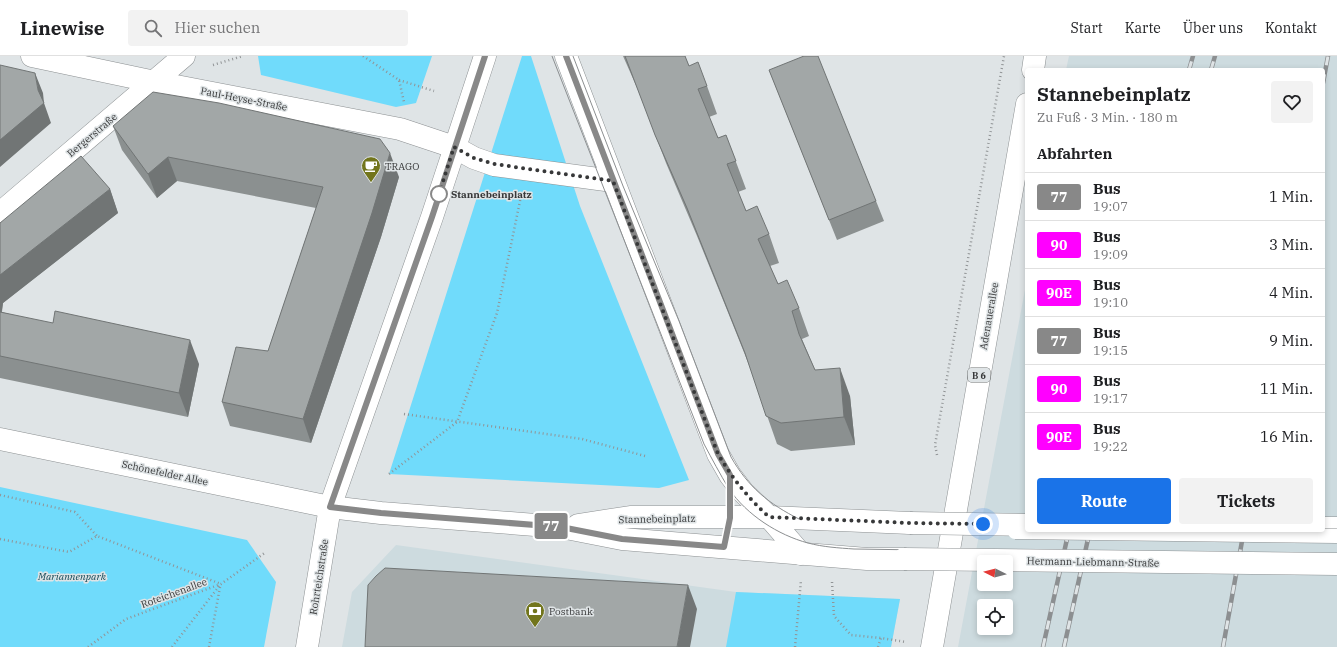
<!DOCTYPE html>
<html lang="de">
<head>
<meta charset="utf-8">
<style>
	:root { --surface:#fff; --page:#f2f2f2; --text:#202124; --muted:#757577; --line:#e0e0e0; --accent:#1a73e8 }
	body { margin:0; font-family:"IBM Plex Serif",serif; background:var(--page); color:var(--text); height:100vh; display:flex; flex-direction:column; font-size:15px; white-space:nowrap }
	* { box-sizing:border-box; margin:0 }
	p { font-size:13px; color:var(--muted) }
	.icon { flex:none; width:22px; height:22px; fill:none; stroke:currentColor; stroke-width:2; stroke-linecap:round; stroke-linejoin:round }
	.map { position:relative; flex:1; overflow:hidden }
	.side { position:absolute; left:1025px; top:12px; width:300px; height:464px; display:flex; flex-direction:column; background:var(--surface); border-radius:4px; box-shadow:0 2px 6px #0003 }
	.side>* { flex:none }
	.badge { padding:0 8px; border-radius:3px; font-size:14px; line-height:26px }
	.needle { width:26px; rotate:276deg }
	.buttons { position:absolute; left:977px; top:499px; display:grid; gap:8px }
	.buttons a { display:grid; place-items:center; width:36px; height:36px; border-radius:4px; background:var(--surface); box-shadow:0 2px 6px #0003; font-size:20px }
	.you { position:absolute; width:20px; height:20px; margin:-10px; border:3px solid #fff; border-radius:50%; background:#1a73e8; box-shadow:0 0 0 6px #1a73e833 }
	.map>.badge { position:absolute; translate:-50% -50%; box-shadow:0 0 0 2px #fff }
	h2 { padding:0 12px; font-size:15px; line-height:36px }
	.round { display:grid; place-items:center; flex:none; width:42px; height:42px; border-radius:4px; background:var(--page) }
	.summary { display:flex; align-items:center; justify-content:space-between; height:68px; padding:0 12px }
	h1 { font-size:19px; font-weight:800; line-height:30px }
	.button { display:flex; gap:8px; margin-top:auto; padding:8px 12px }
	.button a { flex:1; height:46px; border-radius:4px; background:var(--accent); color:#fff; font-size:16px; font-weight:800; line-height:46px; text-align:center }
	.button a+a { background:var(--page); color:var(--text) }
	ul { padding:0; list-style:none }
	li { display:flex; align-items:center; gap:12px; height:48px; padding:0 12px; border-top:1px solid var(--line) }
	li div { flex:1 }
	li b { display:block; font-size:15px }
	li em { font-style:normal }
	li .badge { min-width:44px; font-weight:700; text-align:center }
	header { display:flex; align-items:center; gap:24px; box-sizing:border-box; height:56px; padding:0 20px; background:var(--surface); border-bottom:1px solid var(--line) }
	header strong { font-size:19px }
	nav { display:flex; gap:22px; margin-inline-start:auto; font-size:14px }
	.search { width:280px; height:36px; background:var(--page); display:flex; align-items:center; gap:10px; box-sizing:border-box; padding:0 14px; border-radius:4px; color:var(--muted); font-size:15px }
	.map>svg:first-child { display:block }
	.built { fill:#cddbdf; fill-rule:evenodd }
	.green { fill:#70dbfb }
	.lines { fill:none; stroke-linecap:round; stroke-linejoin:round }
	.minor-casing { stroke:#8c9092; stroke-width:23 }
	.secondary-casing { stroke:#8c9092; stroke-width:23 }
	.primary-casing { stroke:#8c9092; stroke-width:23 }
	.path { stroke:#919496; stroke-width:2.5; stroke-dasharray:1 3; stroke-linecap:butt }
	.minor { stroke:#fff; stroke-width:22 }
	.secondary { stroke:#fff; stroke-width:22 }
	.primary { stroke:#fff; stroke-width:22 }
	.tram { stroke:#8c8f91; stroke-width:1 }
	.rail-casing { stroke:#8c8f91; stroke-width:4.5 }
	.rail { stroke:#dfe4e6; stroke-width:3; stroke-dasharray:9; stroke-linecap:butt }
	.service-bridge-casing { stroke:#8c9092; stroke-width:15; stroke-linecap:butt }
	.secondary-bridge-casing { stroke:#8c9092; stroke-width:23; stroke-linecap:butt }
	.service-bridge { stroke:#fff; stroke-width:14 }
	.secondary-bridge { stroke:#fff; stroke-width:22 }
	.wall { fill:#8b9090 }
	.shaded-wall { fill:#717575 }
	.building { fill:#a2a7a7; stroke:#717575 }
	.line-casing { stroke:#fff; stroke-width:9 }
	.line { stroke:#888; stroke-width:6 }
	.walk { stroke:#373839; stroke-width:4; stroke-dasharray:0 7.2 }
	.stop-dot { fill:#fff; stroke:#888; stroke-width:2 }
	.labels { text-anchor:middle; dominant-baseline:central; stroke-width:3; stroke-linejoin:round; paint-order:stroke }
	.shield { fill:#dfe4e6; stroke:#696c6d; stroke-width:1 }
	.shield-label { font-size:9px; font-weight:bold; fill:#373839 }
	.street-label { font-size:10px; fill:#373839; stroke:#dfe4e6 }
	.poi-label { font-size:10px; fill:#373839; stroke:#dfe4e6; text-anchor:start }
	.stop-label { font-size:10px; font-weight:bold; fill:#373839; stroke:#dfe4e6; text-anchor:start }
	.park-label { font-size:10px; font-style:italic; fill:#144958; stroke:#dfe4e6 }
</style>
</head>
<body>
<header>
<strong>Linewise</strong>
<div class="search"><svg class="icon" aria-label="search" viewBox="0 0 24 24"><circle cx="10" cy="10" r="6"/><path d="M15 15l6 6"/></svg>Hier suchen</div>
<nav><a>Start</a><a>Karte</a><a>Über uns</a><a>Kontakt</a></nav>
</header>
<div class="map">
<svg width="1337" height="591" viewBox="0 0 1337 591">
	<rect width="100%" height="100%" fill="#dfe4e6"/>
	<g class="built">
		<path d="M1069,0H1337V591H958L1027,223V474H1323V14H1066ZM984,506H1006V528H984ZM984,550H1006V572H984Z"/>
		<polygon points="396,489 736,536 900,543 891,591 342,591 352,536"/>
	</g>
	<g class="green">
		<polygon points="258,0 432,0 416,47 396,51 261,19"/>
		<polygon points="522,0 531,0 580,150 689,424 659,432 389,418"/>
		<polygon points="0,431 247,484 276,526 264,591 0,591"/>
		<polygon points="736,536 900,543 891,591 726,591"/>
	</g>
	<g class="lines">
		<g class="minor-casing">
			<g id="minor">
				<polyline points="32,0 155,26 400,73 454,91 474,102 494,109 613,125"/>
				<polyline points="0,157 184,0"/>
			</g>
		</g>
		<g class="secondary-casing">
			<g id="secondary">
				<polyline points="566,0 718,398 730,419 743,436 769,461 801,498"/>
				<polyline points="0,383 330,451 381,457 561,471 622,483 867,503 904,503"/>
				<polyline points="578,469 630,461 769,461 910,467"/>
				<polyline points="1323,472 1337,472"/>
				<polyline points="307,591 330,451 432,161 485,0"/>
			</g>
		</g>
		<g class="primary-casing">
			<g id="primary">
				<polyline points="1033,14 1035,0"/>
				<polyline points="932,591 1027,48"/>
			</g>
		</g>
		<g class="path">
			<polyline points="363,0 399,24 404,46"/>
			<polyline points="213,9 243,0"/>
			<polyline points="399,24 434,35"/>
			<polyline points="404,358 582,383 645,400"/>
			<polyline points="937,399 935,389 1004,0"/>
			<polyline points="389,418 457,366 497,257 521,140"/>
			<polyline points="0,439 75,456 97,480"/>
			<polyline points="0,483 69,496 97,480 221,528"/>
			<polyline points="832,526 834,560 851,579 881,582 906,586"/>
			<polyline points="88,591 126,563 221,528 266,496"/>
			<polyline points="172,591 220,529"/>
			<polyline points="209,591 220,531"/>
			<polyline points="795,591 801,524"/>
			<polyline points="878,591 881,582"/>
		</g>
		<use href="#minor" class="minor"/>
		<use href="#secondary" class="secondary"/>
		<use href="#primary" class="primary"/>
		<g class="tram">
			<path d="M552,0L704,388C712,403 720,418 729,433C747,459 778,479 808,487C823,491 839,492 854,493L1337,500"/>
			<path d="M573,0L623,130L679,265L731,401C748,431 769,448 799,463"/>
		</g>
		<g class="rail-casing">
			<g id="rail">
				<polyline points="1189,14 1193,0"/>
				<polyline points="1211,14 1215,0"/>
				<polyline points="1323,27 1328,0"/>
				<polyline points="1043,591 1069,474"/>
				<polyline points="1064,591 1090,474"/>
				<polyline points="1223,591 1244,474"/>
			</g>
		</g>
		<use href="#rail" class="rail"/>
		<g class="service-bridge-casing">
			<polyline id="service-bridge" points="1015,476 1337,480"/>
		</g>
		<g class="secondary-bridge-casing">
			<g id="secondary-bridge">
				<polyline points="910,467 1027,469"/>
				<polyline points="904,503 1337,508"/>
			</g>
		</g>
		<use href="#service-bridge" class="service-bridge"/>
		<use href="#secondary-bridge" class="secondary-bridge"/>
	</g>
	<g class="wall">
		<polygon points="623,0 685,0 689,10 707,30 717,58 709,61 718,82 726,79 746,133 738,136 746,155 769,178 779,207 770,210 778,228 799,252 809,280 802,283 815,314 850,340 855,389 791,395 777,388 751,314 727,254 697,180 666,107 638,34"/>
		<polygon points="769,14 876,145 884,165 837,184"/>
		<polygon points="113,70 399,121 381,181 311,387 230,370 222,346 268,295 316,152 177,125 157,142 122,94"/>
		<polygon points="110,133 118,157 3,247 2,256 199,308 188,361 0,322 0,167"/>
	</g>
	<g class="shaded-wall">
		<polygon points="35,17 43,37 44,47 51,67 0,111 0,84 38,34"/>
		<polygon points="390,97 399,121 381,181 311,387 303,363"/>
		<polygon points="168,101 177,125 157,142 148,118"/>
		<polygon points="110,133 118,157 3,247 0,266 0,219"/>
		<polygon points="190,284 199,308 188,361 179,337"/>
		<polygon points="840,312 850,340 855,389 844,361"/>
		<polygon points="688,529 697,553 690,591 677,591"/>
	</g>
	<g class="building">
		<polygon points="625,0 685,0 689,10 698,6 707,30 698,33 718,82 726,79 736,105 727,108 746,155 757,150 769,178 758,183 778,228 787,224 799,252 792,255 799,278 815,314 840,312 844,361 781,367 766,360 745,297 687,152 655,79"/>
		<polygon points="804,0 818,0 876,145 829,164 769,14"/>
		<polygon points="0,9 35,17 38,34 44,47 0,84"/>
		<polygon points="153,36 219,47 380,83 390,97 372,157 303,363 222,346 236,291 268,295 323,131 168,101 148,118 113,70"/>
		<polygon points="81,100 110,133 0,219 0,167"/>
		<polygon points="55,255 190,284 179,337 0,300 0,256 53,267"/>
		<polygon points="385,512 688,529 677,591 365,591 368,529 376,520"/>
	</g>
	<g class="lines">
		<g class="line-casing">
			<polyline id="line" points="485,0 432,161 330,451 381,457 561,471 622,483 724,491 730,462 730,419 718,398 566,0"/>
		</g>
		<use href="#line" class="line"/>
		<path class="walk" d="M439,138L454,91L474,102L494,108L613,125L718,398C732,422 748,442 769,461L910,467L983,468"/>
	</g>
	<defs>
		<g id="cafe-pin" transform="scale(1)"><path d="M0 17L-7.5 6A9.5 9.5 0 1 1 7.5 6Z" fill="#72751c" stroke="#dfe4e6"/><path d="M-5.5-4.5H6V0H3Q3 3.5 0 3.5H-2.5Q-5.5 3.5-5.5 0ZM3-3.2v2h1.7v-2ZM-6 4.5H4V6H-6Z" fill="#fff"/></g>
		<g id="bank-pin" transform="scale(1)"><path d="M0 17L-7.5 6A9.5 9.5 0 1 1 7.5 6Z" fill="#72751c" stroke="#dfe4e6"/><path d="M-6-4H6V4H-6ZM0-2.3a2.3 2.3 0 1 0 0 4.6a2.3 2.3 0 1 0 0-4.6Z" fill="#fff"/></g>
	</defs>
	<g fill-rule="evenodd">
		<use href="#cafe-pin" x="371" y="110"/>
		<use href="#bank-pin" x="535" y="555"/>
	</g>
	<circle class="stop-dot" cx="439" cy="138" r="8"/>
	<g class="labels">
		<rect class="shield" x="968" y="312" width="22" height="14" rx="3"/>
		<g class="shield-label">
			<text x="979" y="319">B 6</text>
		</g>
		<g class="street-label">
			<text transform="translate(244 43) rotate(11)">Paul-Heyse-Straße</text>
			<text transform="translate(92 79) rotate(-40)">Bergerstraße</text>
			<text transform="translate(989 260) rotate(-80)">Adenauerallee</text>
			<text transform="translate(165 417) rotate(12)">Schönefelder Allee</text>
			<text transform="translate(657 463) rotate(-1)">Stannebeinplatz</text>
			<text transform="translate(1093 506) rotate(1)">Hermann-Liebmann-Straße</text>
			<text transform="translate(319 521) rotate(-81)">Rohrteichstraße</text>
			<text transform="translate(174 537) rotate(-20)">Roteichenallee</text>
		</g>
		<g class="poi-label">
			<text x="385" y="110">TRAGO</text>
			<text x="549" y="555">Postbank</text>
		</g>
		<g class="stop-label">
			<text x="451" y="138">Stannebeinplatz</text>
		</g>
		<g class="park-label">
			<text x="72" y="520">Mariannenpark</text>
		</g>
	</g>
</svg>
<div class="buttons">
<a><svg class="needle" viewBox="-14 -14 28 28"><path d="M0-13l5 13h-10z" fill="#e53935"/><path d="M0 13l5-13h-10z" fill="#757577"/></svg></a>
<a><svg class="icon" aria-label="locate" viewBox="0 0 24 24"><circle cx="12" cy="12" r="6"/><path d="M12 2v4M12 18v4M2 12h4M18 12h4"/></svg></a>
</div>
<div class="you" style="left:983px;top:468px"></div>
<b class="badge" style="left:551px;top:470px;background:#888;color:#fff">77</b>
<section class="side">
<div class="summary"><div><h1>Stannebeinplatz</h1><p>Zu Fuß · 3 Min. · 180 m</p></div><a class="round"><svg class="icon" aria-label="heart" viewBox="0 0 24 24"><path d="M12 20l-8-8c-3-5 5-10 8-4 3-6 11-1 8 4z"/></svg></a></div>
<h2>Abfahrten</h2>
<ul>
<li><span class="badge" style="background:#888;color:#fff">77</span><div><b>Bus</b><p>19:07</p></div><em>1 Min.</em></li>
<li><span class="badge" style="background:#f0f;color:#fff">90</span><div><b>Bus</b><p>19:09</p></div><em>3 Min.</em></li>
<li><span class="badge" style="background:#f0f;color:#fff">90E</span><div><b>Bus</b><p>19:10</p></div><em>4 Min.</em></li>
<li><span class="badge" style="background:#888;color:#fff">77</span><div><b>Bus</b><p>19:15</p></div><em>9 Min.</em></li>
<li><span class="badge" style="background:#f0f;color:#fff">90</span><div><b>Bus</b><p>19:17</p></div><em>11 Min.</em></li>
<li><span class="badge" style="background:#f0f;color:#fff">90E</span><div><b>Bus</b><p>19:22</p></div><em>16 Min.</em></li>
</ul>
<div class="button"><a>Route</a><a>Tickets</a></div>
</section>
</div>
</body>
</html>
